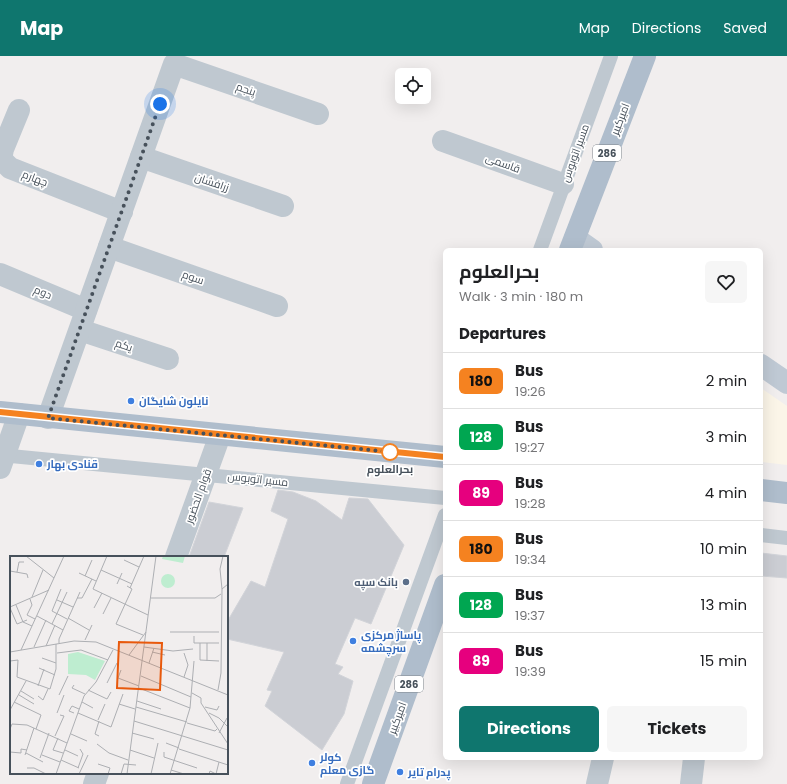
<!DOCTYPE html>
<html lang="en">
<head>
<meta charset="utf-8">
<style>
	:root { --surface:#fff; --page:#f6f6f6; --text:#202124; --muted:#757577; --line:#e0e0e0; --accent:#0f766e }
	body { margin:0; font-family:Poppins,Cairo,sans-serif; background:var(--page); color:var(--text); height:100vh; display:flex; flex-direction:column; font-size:15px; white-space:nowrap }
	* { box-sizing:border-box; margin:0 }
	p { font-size:13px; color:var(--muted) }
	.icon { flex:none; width:22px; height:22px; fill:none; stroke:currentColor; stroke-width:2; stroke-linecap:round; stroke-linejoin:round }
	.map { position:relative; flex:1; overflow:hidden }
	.panel { position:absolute; left:443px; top:192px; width:320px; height:512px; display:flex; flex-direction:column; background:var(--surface); border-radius:6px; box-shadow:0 4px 16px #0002 }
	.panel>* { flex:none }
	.badge { padding:0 8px; border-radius:6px; font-size:14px; line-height:26px }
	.buttons { position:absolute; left:395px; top:12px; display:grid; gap:8px }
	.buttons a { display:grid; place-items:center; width:36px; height:36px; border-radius:6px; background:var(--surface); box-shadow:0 4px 16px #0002; font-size:20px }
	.you { position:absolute; width:20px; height:20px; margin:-10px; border:3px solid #fff; border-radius:50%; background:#1a73e8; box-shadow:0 0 0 6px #1a73e833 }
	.map>.badge { position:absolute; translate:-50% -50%; box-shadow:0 0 0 2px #fff }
	h2 { padding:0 16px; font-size:15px; line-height:36px }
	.round { display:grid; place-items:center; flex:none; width:42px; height:42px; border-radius:6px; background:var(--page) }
	.headline { display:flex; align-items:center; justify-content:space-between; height:68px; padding:0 16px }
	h1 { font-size:19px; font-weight:700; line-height:30px }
	.action { display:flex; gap:8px; margin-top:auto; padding:8px 16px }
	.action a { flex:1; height:46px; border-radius:6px; background:var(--accent); color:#fff; font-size:16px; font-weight:700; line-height:46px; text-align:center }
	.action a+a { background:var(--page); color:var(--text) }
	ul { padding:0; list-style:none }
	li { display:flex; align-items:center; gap:12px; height:56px; padding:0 16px; border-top:1px solid var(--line) }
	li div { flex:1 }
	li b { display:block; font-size:15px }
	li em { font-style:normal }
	li .badge { min-width:44px; font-weight:700; text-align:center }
	header { display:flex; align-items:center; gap:24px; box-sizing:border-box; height:56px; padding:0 20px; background:var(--accent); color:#fff }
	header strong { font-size:19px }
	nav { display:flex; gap:22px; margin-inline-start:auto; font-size:14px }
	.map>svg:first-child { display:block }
	.commercial { fill:#fbf5e8 }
	.building { fill:#cbcdd3; stroke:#d2d4d9 }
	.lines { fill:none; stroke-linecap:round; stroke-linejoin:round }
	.lane { stroke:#bfc8d0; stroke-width:14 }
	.street { stroke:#bfc8d0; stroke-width:22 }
	.secondary { stroke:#bfc9d4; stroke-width:22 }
	.primary { stroke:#afbdcc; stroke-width:22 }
	.line-casing { stroke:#fff; stroke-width:9 }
	.line { stroke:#f58220; stroke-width:6 }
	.walk { stroke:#47515b; stroke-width:4; stroke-dasharray:0 7.2 }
	.shop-dot { fill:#3f7fe0; stroke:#fff; stroke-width:1.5 }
	.stop-dot { fill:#fff; stroke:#f58220; stroke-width:2 }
	.service-dot { fill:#5c6f8a; stroke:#fff; stroke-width:1.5 }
	.labels { text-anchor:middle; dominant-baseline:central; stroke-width:3.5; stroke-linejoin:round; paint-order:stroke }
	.shield { fill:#fff; stroke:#7e858c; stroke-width:1 }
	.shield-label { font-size:10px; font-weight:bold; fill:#47515b }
	.street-label { font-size:11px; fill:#47515b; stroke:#fff }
	.shop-label { font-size:11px; font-weight:bold; fill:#366cbe; stroke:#fff; text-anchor:start }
	.stop-label { font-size:11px; font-weight:bold; fill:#47515b; stroke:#fff }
	.service-label { font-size:11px; font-weight:bold; fill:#4e5e75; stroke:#fff; text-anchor:end }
	.inset-road { fill:none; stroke:#adafb3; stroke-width:1 }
	.view { fill:#e8590c; fill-opacity:0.15; stroke:#e8590c; stroke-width:2 }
	.inset-edge { fill:none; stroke:#47515b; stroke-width:2 }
</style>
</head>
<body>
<header>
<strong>Map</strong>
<nav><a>Map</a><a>Directions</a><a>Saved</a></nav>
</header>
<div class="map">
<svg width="787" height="728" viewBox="0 0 787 728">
	<rect width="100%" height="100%" fill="#f1eeee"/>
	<polygon class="commercial" points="761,332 787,350 787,409 761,406"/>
	<g class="building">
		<polygon points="278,434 293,436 316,445 342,464 349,442 368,443 404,489 371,568 355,562 335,608 343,611 338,618 353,625 344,658 322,694 265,650 272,635 267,634 284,596 227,583 227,566 251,525 265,531 288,463 271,455"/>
		<polygon points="209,446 243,452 224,501 189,501"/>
		<polygon points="761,497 787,500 787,522 761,520"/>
	</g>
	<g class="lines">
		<g class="lane">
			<polyline points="540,194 611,0"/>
			<polyline points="0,399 445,442"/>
			<polyline points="761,479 787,482"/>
			<polyline points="347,728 445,459"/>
		</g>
		<g class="street">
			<polyline points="19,54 3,93 1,103 10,112 122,156"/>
			<polyline points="443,85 563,128"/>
			<polyline points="141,101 283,150"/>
			<polyline points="109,191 277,250"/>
			<polyline points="0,218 86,254"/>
			<polyline points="80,274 168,303"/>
			<polyline points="48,362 174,8 318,58"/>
			<polyline points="0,412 19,358"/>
			<polyline points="176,501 220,379"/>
			<polyline points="94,728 98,717"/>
			<polyline points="597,728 603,702"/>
			<polyline points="691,728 694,702"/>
		</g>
		<g class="secondary">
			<polyline points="575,182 592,194"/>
			<polyline points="761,309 787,327"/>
		</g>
		<g class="primary">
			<polyline points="570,194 645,0"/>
			<polyline points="0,356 445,401"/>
			<polyline points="761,434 787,437"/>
			<polyline points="373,728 445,529"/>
		</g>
	</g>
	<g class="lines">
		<g class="line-casing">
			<polyline id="line" points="0,356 445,401"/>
		</g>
		<use href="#line" class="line"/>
		<polyline class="walk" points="160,48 48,362 390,396"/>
	</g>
	<g class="shop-dot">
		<circle cx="131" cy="345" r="4"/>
		<circle cx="39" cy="408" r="4"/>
		<circle cx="353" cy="585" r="4"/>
		<circle cx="312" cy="707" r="4"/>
		<circle cx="400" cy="716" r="4"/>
	</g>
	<circle class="stop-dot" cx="390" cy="396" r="8"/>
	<circle class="service-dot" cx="406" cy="526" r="4"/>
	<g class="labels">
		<g class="shield">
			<rect x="593" y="89" width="28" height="16" rx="3"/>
			<rect x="395" y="620" width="28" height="16" rx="3"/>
		</g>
		<g class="shield-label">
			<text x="607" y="97">286</text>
			<text x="409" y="628">286</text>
		</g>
		<g class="street-label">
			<text transform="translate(246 33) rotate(19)">پنجم</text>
			<text transform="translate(620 63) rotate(-69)">امیرکبیر</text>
			<text transform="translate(575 97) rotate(-70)">مسیر اتوبوس</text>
			<text transform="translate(503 107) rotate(20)">قاسمی</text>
			<text transform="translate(35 122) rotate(21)">چهارم</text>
			<text transform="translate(212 126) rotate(19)">زرافشان</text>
			<text transform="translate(193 221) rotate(19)">سوم</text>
			<text transform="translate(43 236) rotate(23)">دوم</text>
			<text transform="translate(124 289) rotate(19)">یکم</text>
			<text transform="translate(258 423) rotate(6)">مسیر اتوبوس</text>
			<text transform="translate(198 440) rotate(-70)">قوام الحضور</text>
			<text transform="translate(397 662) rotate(-70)">امیرکبیر</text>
		</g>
		<g class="shop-label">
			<text x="139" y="345">نايلون شايگان</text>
			<text x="47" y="408">قنادی بهار</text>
			<text x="361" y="579">پاساژ مرکزی<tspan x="361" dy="13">سرچشمه</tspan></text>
			<text x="320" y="701">کولر<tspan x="320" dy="13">گازی معلم</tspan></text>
			<text x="408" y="716">پدرام تایر</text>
		</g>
		<g class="stop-label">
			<text x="390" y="413">بحرالعلوم</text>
		</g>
		<g class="service-label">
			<text x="398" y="526">بانک سپه</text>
		</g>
	</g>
	<g transform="translate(10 500)">
		<rect width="218" height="218" fill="#f1eeee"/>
		<path d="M153,0H175L173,7L152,3ZM151 25a7 7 0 1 1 14 0a7 7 0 1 1-14 0ZM68,96L95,105L85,124L76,119L58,118V98Z" fill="#beedd0"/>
		<path class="inset-road" d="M16,0L44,22M97,0L83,33L138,59M114,4L129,11M91,14L122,28M0,15L17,18L18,22M7,16L9,6H14M69,17L86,25M75,20L82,4M107,28L112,17M117,30L122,33L106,68L133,79M120,32L134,0M51,33L42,55L57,63M212,33L210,13L213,0M22,41L33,14M67,42H72L82,23M141,42H205L211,38M20,43L22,49L17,59L25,63M47,44L63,51M6,49L13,66L22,70M0,51L39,34M0,52L7,68L17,64M84,52L92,37M93,58L101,42M27,60L53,74M58,62L79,74M42,68L57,36M160,76H209M184,80V87H209M75,84L82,69M49,87V83L70,36M190,87V104L209,105M197,87V105M36,90L45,69M24,91L36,64M134,91L163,95L183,93M11,94L54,0M0,96L64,85L86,86L218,139M142,96L155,99M47,97L71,94L98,104M119,99L136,76M32,102L46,107M0,105L8,104L7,121L40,133L46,113V88M139,107L144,92M29,112L45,119M111,114L108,122L129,130M131,120L181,141M174,121L178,109L174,97M97,127L107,107M64,129L62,132L75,138M28,130L34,113M129,132L180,152M78,134L97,143L101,136M208,134L211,117L212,33L218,28M11,135L24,143M182,137L191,142V147L218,188M9,139L24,148M49,139L58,120M28,140L33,144L38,133M127,145L151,153M4,146L31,159L26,173M72,146L83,152M109,148L125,153M126,151L177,166M195,151L207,154L209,150M0,154L16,125M47,157L54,139M64,157L59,155L62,150L69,153M68,157L101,171L113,138M199,157L209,162L218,171M88,164L95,148M124,165L218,194M177,167L205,175L207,173M0,173L2,168L17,169L57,187M122,177L144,183M209,177L217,162M61,178L77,185M45,180L54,160L50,159M89,180L85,178L89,165M48,182L43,194L53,197M156,187L169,192M87,188L99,197L118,204M169,193L218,209M55,194L68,200M120,194L144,202M0,196L11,197V193L17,194M154,196V201L187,212M16,197L33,206M15,199L24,172M32,199L50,206M30,202L39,177M51,204L69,212M88,208L100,212L98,218M17,212H24L36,218M68,212L73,198L70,193M161,214L174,218M46,218L74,140L86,126L103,94M69,218L78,199M111,218L114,208L126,209M117,218L146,0M141,218L148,187M160,218L180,152L184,105M199,218L200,215L206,218L209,206"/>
		<path class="view" d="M109,86L152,87L150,134L107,132Z"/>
		<rect width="218" height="218" class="inset-edge"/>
	</g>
</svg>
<div class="buttons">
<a><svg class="icon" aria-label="locate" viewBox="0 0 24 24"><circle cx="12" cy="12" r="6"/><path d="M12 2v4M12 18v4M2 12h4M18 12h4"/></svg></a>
</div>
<div class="you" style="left:160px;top:48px"></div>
<section class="panel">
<div class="headline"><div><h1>بحرالعلوم</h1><p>Walk · 3 min · 180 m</p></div><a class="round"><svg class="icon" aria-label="heart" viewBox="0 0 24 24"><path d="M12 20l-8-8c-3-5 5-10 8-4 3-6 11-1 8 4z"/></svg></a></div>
<h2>Departures</h2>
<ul>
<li><span class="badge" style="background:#f58220;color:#111">180</span><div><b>Bus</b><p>19:26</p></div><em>2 min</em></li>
<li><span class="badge" style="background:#00a651;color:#fff">128</span><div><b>Bus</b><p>19:27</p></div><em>3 min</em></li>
<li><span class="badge" style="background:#e6007e;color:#fff">89</span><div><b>Bus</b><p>19:28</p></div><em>4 min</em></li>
<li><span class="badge" style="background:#f58220;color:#111">180</span><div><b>Bus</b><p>19:34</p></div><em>10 min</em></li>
<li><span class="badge" style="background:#00a651;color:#fff">128</span><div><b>Bus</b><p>19:37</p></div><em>13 min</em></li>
<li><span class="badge" style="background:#e6007e;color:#fff">89</span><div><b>Bus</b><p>19:39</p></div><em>15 min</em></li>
</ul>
<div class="action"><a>Directions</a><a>Tickets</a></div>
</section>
</div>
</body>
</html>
